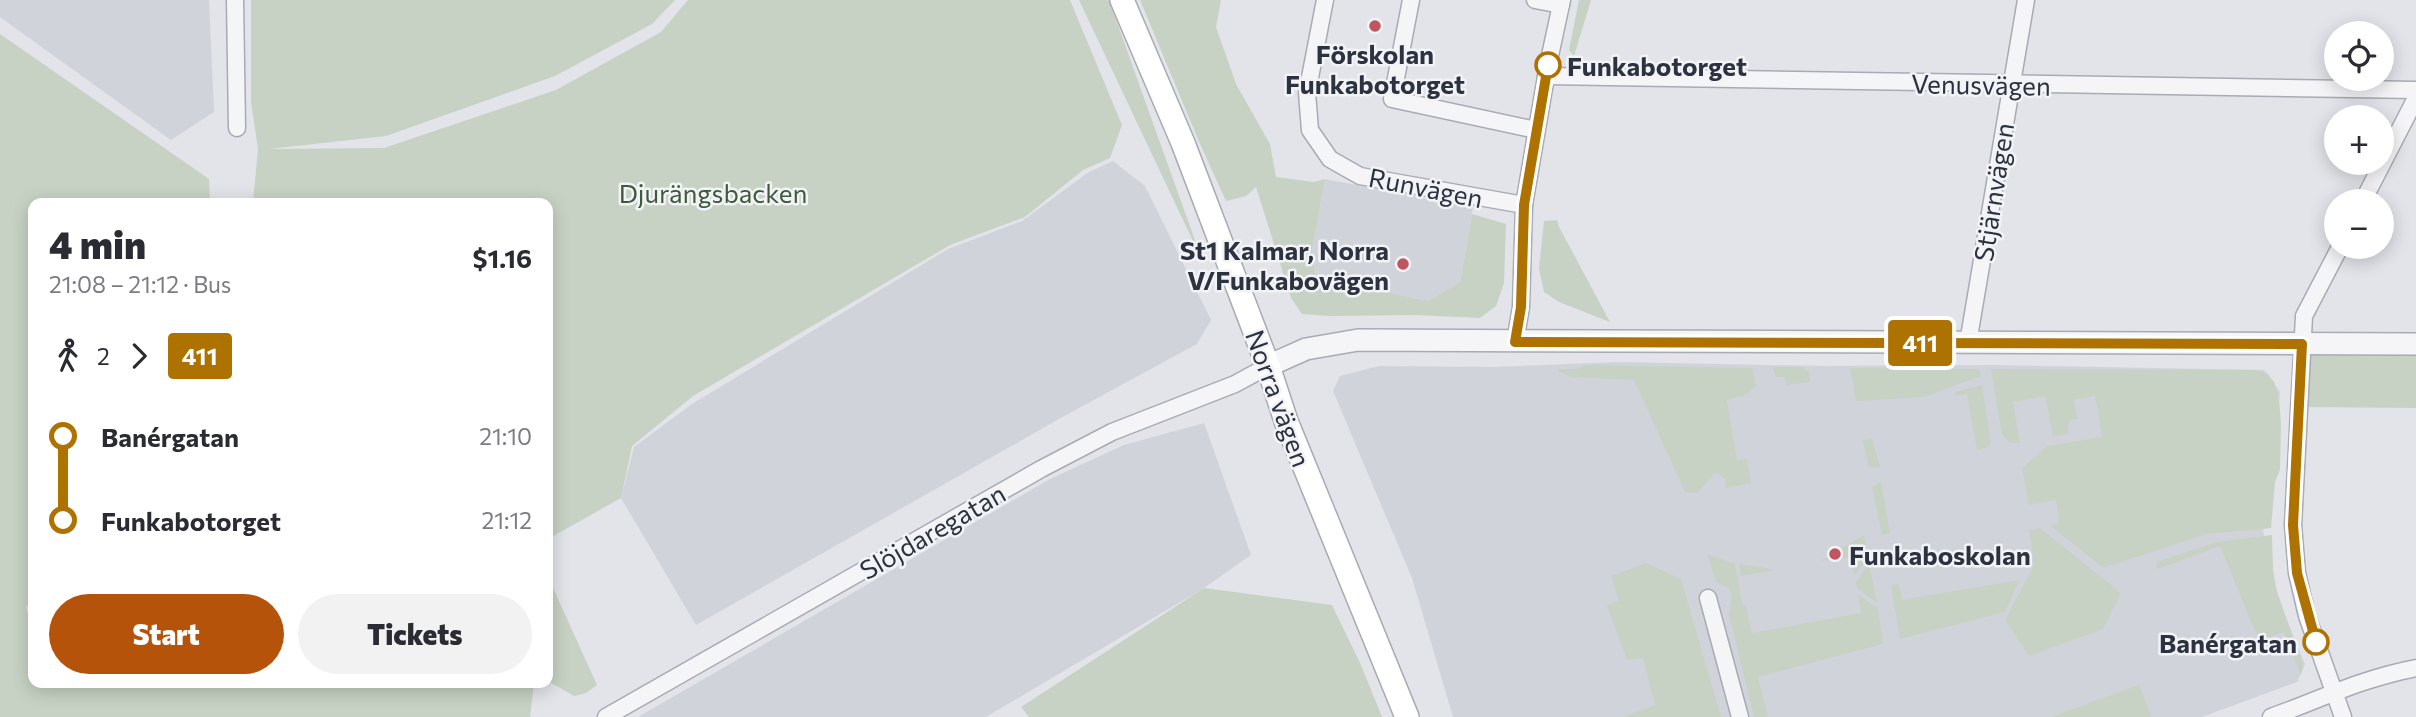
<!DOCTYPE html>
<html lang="en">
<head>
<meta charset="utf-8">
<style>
	:root { --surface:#fff; --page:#f2f2f3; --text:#2b2b33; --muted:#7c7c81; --accent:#b45309 }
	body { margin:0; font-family:Commissioner,sans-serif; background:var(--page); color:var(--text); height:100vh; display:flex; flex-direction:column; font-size:26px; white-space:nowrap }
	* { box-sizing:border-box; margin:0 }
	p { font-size:23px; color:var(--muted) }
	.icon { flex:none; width:38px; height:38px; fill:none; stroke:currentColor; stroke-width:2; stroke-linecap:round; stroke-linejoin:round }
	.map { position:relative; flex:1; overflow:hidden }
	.side { position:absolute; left:28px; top:198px; width:525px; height:490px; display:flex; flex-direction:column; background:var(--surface); border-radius:14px; box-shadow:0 4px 18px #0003 }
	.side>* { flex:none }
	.badge { padding:0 14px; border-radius:5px; font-size:24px; line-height:46px }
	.fabs { position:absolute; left:2324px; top:21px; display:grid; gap:14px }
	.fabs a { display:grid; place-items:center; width:70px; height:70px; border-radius:50%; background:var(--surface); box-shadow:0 4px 18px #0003; font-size:35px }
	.map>.badge { position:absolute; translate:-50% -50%; box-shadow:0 0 0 4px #fff }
	.legs { display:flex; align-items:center; gap:10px; height:77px; padding:0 21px; font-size:23px }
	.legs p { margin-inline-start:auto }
	.summary { display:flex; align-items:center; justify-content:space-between; height:119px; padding:0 21px }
	h1 { font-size:38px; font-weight:800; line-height:52px }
	.action { display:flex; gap:14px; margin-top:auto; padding:14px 21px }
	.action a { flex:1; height:80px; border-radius:42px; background:var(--accent); color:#fff; font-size:28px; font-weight:800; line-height:80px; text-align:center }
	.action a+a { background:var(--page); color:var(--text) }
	ul { padding:0 21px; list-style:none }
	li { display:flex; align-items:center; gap:24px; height:84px; font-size:26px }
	li i { display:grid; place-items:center; width:10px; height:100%; margin:0 9px; background:currentColor }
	li i::after { content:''; width:18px; height:18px; margin:-9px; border:5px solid; border-radius:50%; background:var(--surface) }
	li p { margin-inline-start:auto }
	li:first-child i { background:linear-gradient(#0000 50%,currentColor 0) }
	li:last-child i { background:linear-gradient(currentColor 50%,#0000 0) }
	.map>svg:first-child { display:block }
	.built { fill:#d1d3db }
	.green { fill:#c7d2c4 }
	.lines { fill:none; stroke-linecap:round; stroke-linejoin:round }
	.minor-casing { stroke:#a8abb3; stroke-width:19 }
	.tertiary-casing { stroke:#a8abb3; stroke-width:24 }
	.secondary-casing { stroke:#a8abb3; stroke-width:26 }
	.minor { stroke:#f5f5f8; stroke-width:16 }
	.tertiary { stroke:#f5f5f8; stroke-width:21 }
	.secondary { stroke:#fff; stroke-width:23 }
	.line-1-casing { stroke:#fff; stroke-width:16 }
	.line-1 { stroke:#ae7200; stroke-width:10 }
	.poi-dot { fill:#bf565f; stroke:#f2f3f6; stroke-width:2.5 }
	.stop-1-dot { fill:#fff; stroke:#ae7200; stroke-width:3.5 }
	.labels { text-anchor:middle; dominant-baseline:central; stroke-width:5; stroke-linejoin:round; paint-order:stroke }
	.poi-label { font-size:26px; font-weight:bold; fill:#2c323f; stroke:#f2f3f6 }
	.stop-label { font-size:26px; font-weight:bold; fill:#2c323f; stroke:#f2f3f6; text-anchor:start }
	.street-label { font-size:26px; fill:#2c323f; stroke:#f2f3f6 }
	.park-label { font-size:26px; fill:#3f593b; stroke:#f2f3f6 }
</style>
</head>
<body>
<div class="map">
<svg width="2416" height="717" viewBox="0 0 2416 717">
	<rect width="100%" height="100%" fill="#e2e4e9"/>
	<g class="built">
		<polygon points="0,0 209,0 214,112 171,140 0,17"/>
		<polygon points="1113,161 1145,186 1211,320 1197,344 1066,415 696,625 621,498 634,447 692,404 948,249 1022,221 1089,172"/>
		<polygon points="1325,179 1473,207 1460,282 1428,301 1316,277 1312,251"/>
		<polygon points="1618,362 1823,366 1993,365 2264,370 2280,392 2263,530 2280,604 2305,664 2297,682 2202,717 1453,717 1412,578 1333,391 1340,376 1379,366 1492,367"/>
		<polygon points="1204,423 1251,555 1204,588 986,717 638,717 1050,479 1124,445"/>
	</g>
	<g class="green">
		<polygon points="251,0 675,0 652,24 555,76 386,136 269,149 384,148 556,90 661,32 688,0 1070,0 1122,125 1110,158 1083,170 1025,217 950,245 693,396 632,446 621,498 548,539 548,203 253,203 258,149 251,102"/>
		<polygon points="1079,0 1109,0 1202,260"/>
		<polygon points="1140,0 1221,0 1216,27 1236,84 1270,144 1276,177 1314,182 1325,179 1312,251 1316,277 1428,301 1460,282 1472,214 1506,224 1504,283 1496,306 1480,318 1416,315 1329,316 1302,314 1291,298 1256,187 1246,196 1226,201 1200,144"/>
		<polygon points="1579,0 1591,0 1574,56 1569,50"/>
		<polygon points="0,34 209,179 210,203 33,203 33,601 26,607 29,618 33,620 33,682 537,683 534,683 530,717 0,717"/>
		<polygon points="1557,220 1559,227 1610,322 1559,302 1544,292 1539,269 1544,221"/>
		<polygon points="2302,344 2416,344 2416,408 2299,407"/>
		<path d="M1585,365L1752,368L1756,385C1749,396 1739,396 1727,400L1737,460L1747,459L1751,483L1726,488L1725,479L1715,472L1698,493L1685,492L1634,380L1571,377L1558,371L1559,369H1577Z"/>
		<polygon points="1772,367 1802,367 1810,373 1810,382 1787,385 1784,377 1776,377"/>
		<polygon points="1850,368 1979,369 1981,376 1924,397 1856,401"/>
		<path d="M1991,369L2255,370L2267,373L2274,382L2279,398L2281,424L2280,469L2275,482L2271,528L2206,534L2103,568L2050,525L2059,523L2056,500L2029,505L2022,468L2047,446L2102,437L2095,396L2074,400L2077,419L2071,420L2068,426V434L2053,437L2045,396L2013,402L2020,443C2010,444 2007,442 2002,434Z"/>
		<polygon points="1982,385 1991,443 1987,447 1977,450 1967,394 1955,396 1955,392"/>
		<polygon points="1872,439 1880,467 1872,468 1868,465 1863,440"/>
		<polygon points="1881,482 1890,533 1882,535 1872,487"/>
		<polygon points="2040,528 2121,593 2103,629 2029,656 2005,620 2034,565 2029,530"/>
		<polygon points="1864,535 1868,558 1854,576 1851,557 1820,561"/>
		<polygon points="2272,535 2273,569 2276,589 2301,659 2303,668 2301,675 2284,632 2259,641 2220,546 2158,569 2156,562 2217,542"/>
		<polygon points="1707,554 1735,564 1742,604 1746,607 1752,633 1861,613 1858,594 1878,609 1883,644 1758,677 1768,717 1754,717 1729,615 1732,594 1728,588 1716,582"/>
		<polygon points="1646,563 1681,579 1721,717 1623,717 1655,705 1643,658 1627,660 1607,605 1619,601 1611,576"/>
		<polygon points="1869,563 1877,602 1877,603 1858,589 1856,582"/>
		<polygon points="1739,564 1772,569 1774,570 1741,576"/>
		<polygon points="548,577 597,685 586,693 574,696 548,681"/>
		<polygon points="2019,580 2005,612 1900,639 1891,585 1899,584 1902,600"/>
		<polygon points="1204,588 1332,605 1361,665 1382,717 1029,717 1021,707"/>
		<polygon points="2139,685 2151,717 2051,717"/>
	</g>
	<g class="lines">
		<g class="minor-casing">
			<g id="minor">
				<polyline points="235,0 237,128"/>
				<polyline points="1325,0 1307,93 1310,130 1330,159 1360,176 1524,205"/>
				<polyline points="1411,0 1392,99 1536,130"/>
				<polyline points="1535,0 1561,5"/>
				<polyline points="1546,76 2416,90"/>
				<polyline points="2363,201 2416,98"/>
				<polyline points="2340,247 2304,316 2293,525 2297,573 2307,616 2343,717"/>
				<polyline points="1515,342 1521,307 1524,205 1548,65 1562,0"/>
				<polyline points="1968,343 2026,0"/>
				<polyline points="1708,598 1740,717"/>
				<polyline points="606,717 1041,469 1112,432 1235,384 1268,366"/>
				<path d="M2271,717C2321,699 2363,678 2416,668"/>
			</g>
		</g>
		<g class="tertiary-casing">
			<polyline id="tertiary" points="1268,366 1306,349 1358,340 2416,344"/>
		</g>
		<g class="secondary-casing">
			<polyline id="secondary" points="1122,0 1183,143 1268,366 1286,421 1407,717"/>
		</g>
		<use href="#minor" class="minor"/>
		<use href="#tertiary" class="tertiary"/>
		<use href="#secondary" class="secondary"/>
	</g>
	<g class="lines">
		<g class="line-1-casing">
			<polyline id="line-1" points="1548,65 1524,205 1521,307 1515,342 2302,344 2293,525 2297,573 2316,642"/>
		</g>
		<use href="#line-1" class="line-1"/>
	</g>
	<g class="poi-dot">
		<circle cx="1375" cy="26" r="7"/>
		<circle cx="1403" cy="264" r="7"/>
		<circle cx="1835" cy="554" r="7"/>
	</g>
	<g class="stop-1-dot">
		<circle cx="1548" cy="65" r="12"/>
		<circle cx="2316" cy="642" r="12"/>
	</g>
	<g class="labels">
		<g class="poi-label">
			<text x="1375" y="53">Förskolan<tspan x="1375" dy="30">Funkabotorget</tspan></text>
			<text x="1389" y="249" text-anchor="end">St1 Kalmar, Norra<tspan x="1389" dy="30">V/Funkabovägen</tspan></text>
			<text x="1849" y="554" text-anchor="start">Funkaboskolan</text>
		</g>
		<g class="stop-label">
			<text x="1567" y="65">Funkabotorget</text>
			<text x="2297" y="642" text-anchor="end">Banérgatan</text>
		</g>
		<g class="street-label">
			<text transform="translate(1981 84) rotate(1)">Venusvägen</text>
			<text transform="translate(1426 187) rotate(11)">Runvägen</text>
			<text transform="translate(1993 192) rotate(-81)">Stjärnvägen</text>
			<text transform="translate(1279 398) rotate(70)">Norra vägen</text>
			<text transform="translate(932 531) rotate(-30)">Slöjdaregatan</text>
		</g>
		<g class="park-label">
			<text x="713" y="192">Djurängsbacken</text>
		</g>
	</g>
</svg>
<div class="fabs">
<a><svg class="icon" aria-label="locate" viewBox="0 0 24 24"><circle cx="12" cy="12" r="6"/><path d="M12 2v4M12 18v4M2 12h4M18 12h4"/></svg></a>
<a>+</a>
<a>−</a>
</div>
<b class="badge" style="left:1920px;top:343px;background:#ae7200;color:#fff">411</b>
<section class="side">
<div class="summary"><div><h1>4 min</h1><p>21:08 – 21:12 · Bus</p></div><b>$1.16</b></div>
<div class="legs"><svg class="icon" aria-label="walk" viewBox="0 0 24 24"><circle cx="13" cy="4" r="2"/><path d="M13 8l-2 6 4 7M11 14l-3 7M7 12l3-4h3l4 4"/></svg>2<svg class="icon" aria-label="forward" viewBox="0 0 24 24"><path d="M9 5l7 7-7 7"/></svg><b class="badge" style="background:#ae7200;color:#fff">411</b></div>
<ul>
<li><i style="color:#ae7200"></i><b>Banérgatan</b><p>21:10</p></li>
<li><i style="color:#ae7200"></i><b>Funkabotorget</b><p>21:12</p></li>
</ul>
<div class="action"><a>Start</a><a>Tickets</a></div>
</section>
</div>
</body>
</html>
